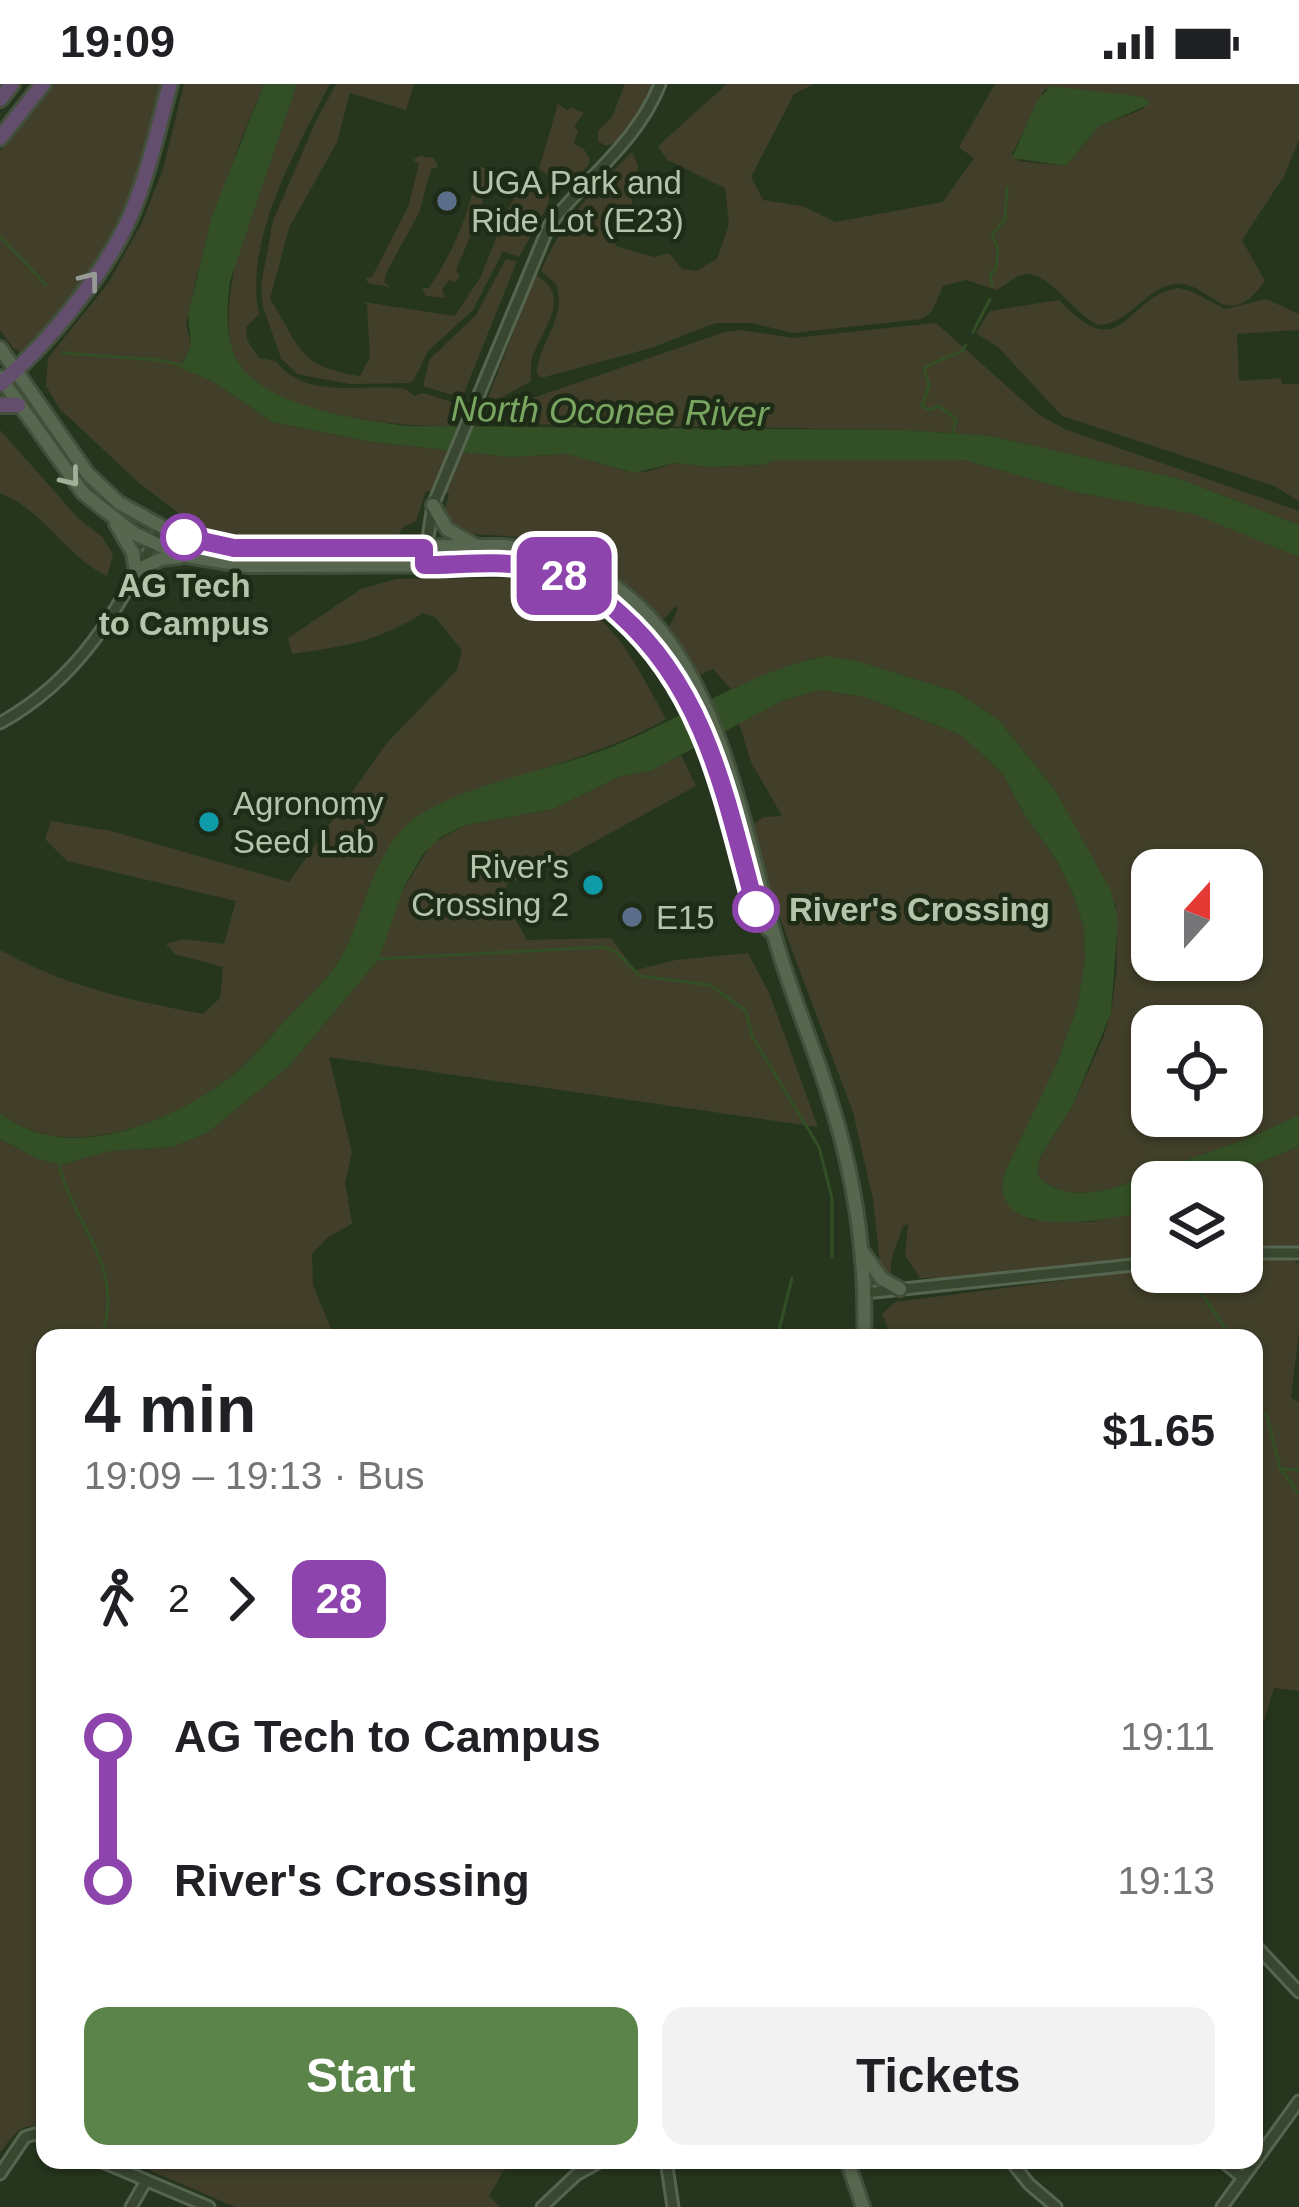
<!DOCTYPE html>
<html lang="en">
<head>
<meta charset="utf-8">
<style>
	:root { --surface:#fff; --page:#f2f2f2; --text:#202124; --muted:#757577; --accent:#5a8449 }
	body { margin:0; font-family:Helvetica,sans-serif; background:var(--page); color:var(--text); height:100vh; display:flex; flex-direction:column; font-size:45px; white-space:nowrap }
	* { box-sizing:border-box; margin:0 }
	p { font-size:39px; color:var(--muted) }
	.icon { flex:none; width:66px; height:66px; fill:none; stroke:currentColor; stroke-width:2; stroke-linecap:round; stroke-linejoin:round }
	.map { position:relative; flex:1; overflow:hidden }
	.drawer { position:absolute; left:36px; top:1245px; width:1227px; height:840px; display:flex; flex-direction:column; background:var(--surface); border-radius:24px; box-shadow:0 3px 9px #0004 }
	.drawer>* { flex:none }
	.badge { padding:0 24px; border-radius:18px; font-size:42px; line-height:78px }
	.needle { width:78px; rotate:21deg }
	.tools { position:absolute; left:1131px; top:765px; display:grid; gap:24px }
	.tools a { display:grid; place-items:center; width:132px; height:132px; border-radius:24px; background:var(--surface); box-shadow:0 3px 9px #0004; font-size:60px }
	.map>.badge { position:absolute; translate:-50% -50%; box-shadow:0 0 0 6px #fff }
	.legs { display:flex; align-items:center; gap:18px; height:132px; padding:0 48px; font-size:39px }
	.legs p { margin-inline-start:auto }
	.head { display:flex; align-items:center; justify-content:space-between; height:204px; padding:0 48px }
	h1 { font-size:66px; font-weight:600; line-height:90px }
	.primary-button { display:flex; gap:24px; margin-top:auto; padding:24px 48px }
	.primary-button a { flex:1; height:138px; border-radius:24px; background:var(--accent); color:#fff; font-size:48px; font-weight:600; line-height:138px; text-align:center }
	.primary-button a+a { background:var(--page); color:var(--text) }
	ul { padding:0 48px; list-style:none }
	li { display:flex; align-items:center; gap:42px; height:144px; font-size:45px }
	li i { display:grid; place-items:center; width:18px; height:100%; margin:0 15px; background:currentColor }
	li i::after { content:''; width:30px; height:30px; margin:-15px; border:9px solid; border-radius:50%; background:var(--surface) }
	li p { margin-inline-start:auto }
	li:first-child i { background:linear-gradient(#0000 50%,currentColor 0) }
	li:last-child i { background:linear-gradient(currentColor 50%,#0000 0) }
	.status { display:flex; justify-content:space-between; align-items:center; height:84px; padding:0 60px; background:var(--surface); direction:ltr }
	.status svg { height:33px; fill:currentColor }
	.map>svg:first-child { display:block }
	.green { fill:#413f29; fill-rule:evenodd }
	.water { fill:#334f25 }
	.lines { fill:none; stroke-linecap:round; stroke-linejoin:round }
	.stream { stroke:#334f25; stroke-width:3 }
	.minor-casing { stroke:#56654f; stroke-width:15 }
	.major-casing { stroke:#42503b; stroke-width:18 }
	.highway-casing { stroke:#43513c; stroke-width:20 }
	.minor { stroke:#394731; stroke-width:9 }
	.major { stroke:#57674f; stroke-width:12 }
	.highway { stroke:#634e6d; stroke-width:14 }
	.oneway { stroke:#979b95 }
	.oneway2 { stroke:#a1b199 }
	.line-1-casing { stroke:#fff; stroke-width:27 }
	.line-1 { stroke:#8e44ad; stroke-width:18 }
	.service-dot { fill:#5c6f8a; stroke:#1e2b17; stroke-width:4.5 }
	.stop-1-dot { fill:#fff; stroke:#8e44ad; stroke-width:6 }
	.culture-dot { fill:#0f9aa8; stroke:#1e2b17; stroke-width:4.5 }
	.labels { text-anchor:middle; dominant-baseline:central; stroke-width:9; stroke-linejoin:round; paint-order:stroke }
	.poi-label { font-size:33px; fill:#b3c4ab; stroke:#1e2b17; text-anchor:start }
	.stop-label { font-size:33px; font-weight:bold; fill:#b3c4ab; stroke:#1e2b17 }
	.water-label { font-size:36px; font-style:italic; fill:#79a661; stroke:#1e2b17 }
</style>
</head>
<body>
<div class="status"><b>19:09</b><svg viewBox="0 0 49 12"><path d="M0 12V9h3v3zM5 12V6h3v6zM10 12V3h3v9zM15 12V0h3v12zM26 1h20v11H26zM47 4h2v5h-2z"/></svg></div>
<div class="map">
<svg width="1299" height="2123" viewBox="0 0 1299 2123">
	<rect width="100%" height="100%" fill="#26361e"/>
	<g class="green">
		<polygon points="51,0 164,0 120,138 84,195 23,269 14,265 0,246 0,67"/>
		<path d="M184,0H264L239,61L198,187L186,240L191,261L180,283L212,297L272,338L372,358L508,373L567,370L626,387L646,388L675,379L710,383L762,381L776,376H964L1080,409L1194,429L1280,462L1299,473V1030C1260,1052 1220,1064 1178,1079C1138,1094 1076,1130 1038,1092L1039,1075L1073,1021L1103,954L1111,929L1117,883L1116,822L1055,706L999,636L957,608L857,577L813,574L731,605L713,585L700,591L668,545L678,525L675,522L665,534L658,535C626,497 588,476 545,458C522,449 466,454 453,445C449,442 447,436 443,432L449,410L426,407L416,437L403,443L396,456L248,455L206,450L139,399L59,324L46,302L48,274L109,198L142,139L163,85ZM1152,786H1242V876H1152ZM1152,942H1242V1032H1152Z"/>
		<path d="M297,0H330C297,64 243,156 259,230L246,243L247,256L259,274L276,277C305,317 365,299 406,305L414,312L423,309L458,320L450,342C396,343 262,330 236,275C207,213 272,63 297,0Z"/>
		<path d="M336,0H414L406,26L350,9L337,58L289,144L270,215C301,263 296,282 360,292L370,273L367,220L363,218L455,232L481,192L507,127L526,94L550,111L547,123L519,173L503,167L473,226L428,267L414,296L409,299L350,300L297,290L281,274L263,223L261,202L273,137L316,37Z"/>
		<polygon points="625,0 654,0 622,56 606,62 598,57 598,47 612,33"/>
		<path d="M727,0H814L794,10L751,93L763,116L802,122L836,138L943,118L974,74L959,63L995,0H1299V56L1284,92L1242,156L1265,197C1225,253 1210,195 1174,200C1144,205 1131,239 1099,241C1074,232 1047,182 1021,191C1012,194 1005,202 996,206L966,196L943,202L932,227L922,235L793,249L752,239H716L651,264L541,294L537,289C539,257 568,234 556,200L541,187C564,132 593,109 632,68L638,81L637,98H631L632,119L615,162L654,173L669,169L682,185L696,187L717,175L729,140L725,104L667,76L658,62ZM1045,5L1144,13L1143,25L1098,43L1066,82L1019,77L1012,70Z"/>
		<polygon points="558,20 568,27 570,23 584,29 574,43 578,47 574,60 583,64 590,75 588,82 566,102 539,85"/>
		<polygon points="420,72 434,74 438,83 431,85 419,129 386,189 384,198 390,203 368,199 366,194 372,193 408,123 419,80 413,76"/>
		<path d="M474,82L492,85L495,91L488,95L480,129L456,186L460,191L456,198L449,196L442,206L445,214L426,212L422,204H429C452,169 468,134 476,92L470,86Z"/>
		<polygon points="506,175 517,177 462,314 423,302 430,275 476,231"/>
		<path d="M536,191C571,211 546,241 534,268C530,277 531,287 531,297L501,314L487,316Z"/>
		<path d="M1178,204L1193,208L1225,225L1266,215L1299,230V246L1237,250L1239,297L1281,294L1282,300H1299V417L1274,402L1062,332L998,263L976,249L990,227L1059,216C1123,285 1124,213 1178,204Z"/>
		<polygon points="936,239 1039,331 1067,346 1299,427 1299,441 1180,395 991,352 903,346 519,340 527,316 725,248 740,246 793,254"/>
		<path d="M0,346L78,434L102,453L113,470L107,492C65,472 44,426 0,409Z"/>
		<path d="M509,494C602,511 624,557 666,635C604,671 535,684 469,710C451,718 427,723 412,737C372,774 367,829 341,874C328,896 309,912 292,929C271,950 252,977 228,995C169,1040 65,1081 0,1029V866C64,902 132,917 203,930L220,914L223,883L175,870L166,860L182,855L224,860L236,817L67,777L45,755L51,737L111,747L289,798L386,660L457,586L462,566L435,533L423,529C376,558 346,562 292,570L288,554L361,505L396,495Z"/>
		<polygon points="820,606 865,613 961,651 1003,690 1024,730 1057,777 1073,810 1084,844 1085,873 1078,920 1057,979 1002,1099 1030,1136 1091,1138 1152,1125 1152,1172 958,1194 920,1194 905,1171 908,1140 903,1142 891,1176 891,1196 881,1189 873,1115 853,1028 777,826 752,741 764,733 782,732 751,678 739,639 782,617"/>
		<path d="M681,671L696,702L563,775L507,800L505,817L527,856L611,854L635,886L676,876L748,869L770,911L818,1043L329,973L352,1069L345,1098L352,1140L328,1153L312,1170L313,1201L335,1254H45V2045C21,2036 13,2051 0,2069V1055L38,1075L62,1081L109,1067L172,1063L207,1049L288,983L378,876L398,814L431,760L466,741L553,725L621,692L651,687Z"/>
		<polygon points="1299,1062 1299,1163 1242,1163 1242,1098 1215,1098"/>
		<polygon points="1285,1174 1299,1179 1299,1247 1291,1314 1299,1318 1299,1607 1274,1604 1264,1637 1254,1629 1254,1254 892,1254 882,1230 895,1218 1152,1185 1152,1188 1242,1188 1242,1175"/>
		<polygon points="126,2076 510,2076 489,2112 500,2123 235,2123"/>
	</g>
	<g class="water">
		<path d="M264,0H297L230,197C227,222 225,248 235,272C257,322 360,336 408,342L903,346L991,352L1180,395L1299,441V473L1194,430L1080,409L964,376H776L762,381L710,383L675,379L634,389L567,370L509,373L372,358L272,338L212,297L180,284L191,261L188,231L212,132Z"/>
		<polygon points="1051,2 1144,13 1150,20 1098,43 1066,82 1012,74 1037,17"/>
		<path d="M826,572L857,577L957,608L999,636L1055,706L1111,807L1118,835L1111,929L1073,1021L1039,1075L1038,1092C1075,1130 1139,1094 1178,1079C1220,1064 1260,1052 1299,1030V1062L1215,1098H1152L1151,1126C1114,1135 987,1162 1004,1090L1057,979L1078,920L1085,873L1084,844L1073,810L1057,777L1024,730L1003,690L961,651L865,613L820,606L782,617L651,687L621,692L553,725L466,741L441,753L423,770L404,803L379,875L288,983L207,1049L172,1063L109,1067L62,1081L38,1075L0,1055V1029C66,1082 167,1040 228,995C252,977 271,951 292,929C309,912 328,896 340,875C367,829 371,764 418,732C469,698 558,685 616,661C687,632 750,587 826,572Z"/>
	</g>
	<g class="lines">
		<g class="stream">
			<polyline points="0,152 46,201"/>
			<polyline points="992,202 990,191 996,185 998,165 992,151 1005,135 1007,104"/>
			<polyline points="973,248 990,215"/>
			<polyline points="63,269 159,276 180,281"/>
			<path d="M953,349L956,335L939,322L929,326L922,322L929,301L924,285C936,276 949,273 962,267L966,261"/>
			<polyline points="375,875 603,863 615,867 640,892 710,901 746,927 752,952 819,1063 832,1114 832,1172"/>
			<path d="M59,1082C76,1145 126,1183 101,1254"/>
			<path d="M1190,1188C1201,1214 1218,1229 1230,1254"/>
			<polyline points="777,1254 792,1194"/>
			<polyline points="1254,1317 1267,1333 1280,1384 1299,1410"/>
			<polyline points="1283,1385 1299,1386"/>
		</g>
		<g class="minor-casing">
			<g id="minor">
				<path d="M424,481L433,421L549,142C586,93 637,59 660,0"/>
				<path d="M0,639C82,594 118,524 161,444"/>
				<polyline points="1242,1169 1299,1169"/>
				<polyline points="865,1209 1152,1179"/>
				<polyline points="1254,1860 1299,1908"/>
				<polyline points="98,2076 209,2123"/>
				<polyline points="666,2076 673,2123"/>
				<polyline points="1010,2076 1029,2100 1056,2123"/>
				<polyline points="1221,2076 1243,2094"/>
				<polyline points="0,2090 25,2053 35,2050 45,2054"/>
				<polyline points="131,2123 146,2097"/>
				<polyline points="542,2123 576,2091 603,2076"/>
				<polyline points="1222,2123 1299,2017"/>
			</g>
		</g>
		<g class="major-casing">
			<g id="major">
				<path d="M0,264L88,390L119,419L177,451L234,463L503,462C707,483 730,699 776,857C791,910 813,960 829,1012C854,1090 867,1172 864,1254"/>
				<path d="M0,293L83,409L135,450L181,471L247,482L515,481C622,493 696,599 722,696C736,746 742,801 769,846"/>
				<polyline points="433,421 447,445 476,462"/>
				<polyline points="116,440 133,469 136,488"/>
				<polyline points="137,486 161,475 179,473"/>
				<polyline points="862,1167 882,1195 900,1205"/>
				<polyline points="847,2076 863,2123"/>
			</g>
		</g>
		<g class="highway-casing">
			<g id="highway">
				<polyline points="0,15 12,0"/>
				<polyline points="0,54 43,0"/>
				<path d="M0,300C47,261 105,189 130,133C148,91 158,44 170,0"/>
				<polyline points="0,321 18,321"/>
			</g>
		</g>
		<use href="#minor" class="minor"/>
		<use href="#major" class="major"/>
		<use href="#highway" class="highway"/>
	</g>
	<defs><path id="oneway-chevron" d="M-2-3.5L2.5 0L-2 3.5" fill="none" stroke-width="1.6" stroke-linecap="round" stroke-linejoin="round" transform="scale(3)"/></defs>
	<use class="oneway" href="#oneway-chevron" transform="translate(90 196) rotate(-52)"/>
	<use class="oneway2" href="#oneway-chevron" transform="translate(71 394) rotate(51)"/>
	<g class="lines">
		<g class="line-1-casing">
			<path id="line-1" d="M184,453L234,464H424V481C460,481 499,476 534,483C568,489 597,508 621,531C708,609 726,717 756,825"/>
		</g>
		<use href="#line-1" class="line-1"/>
	</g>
	<g class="service-dot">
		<circle cx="447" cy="117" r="12"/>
		<circle cx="632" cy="833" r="12"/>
	</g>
	<g class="stop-1-dot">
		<circle cx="184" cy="453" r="21"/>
		<circle cx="756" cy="825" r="21"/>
	</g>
	<g class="culture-dot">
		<circle cx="209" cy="738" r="12"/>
		<circle cx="593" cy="801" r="12"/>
	</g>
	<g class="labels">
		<g class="poi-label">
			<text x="471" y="98">UGA Park and<tspan x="471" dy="38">Ride Lot (E23)</tspan></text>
			<text x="233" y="719">Agronomy<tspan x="233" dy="38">Seed Lab</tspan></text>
			<text x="569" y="782" text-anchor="end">River's<tspan x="569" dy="38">Crossing 2</tspan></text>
			<text x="656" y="833">E15</text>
		</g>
		<g class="stop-label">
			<text x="184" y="501">AG Tech<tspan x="184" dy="38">to Campus</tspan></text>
			<text x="789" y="825" text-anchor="start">River's Crossing</text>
		</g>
		<g class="water-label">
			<text transform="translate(610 327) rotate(1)">North Oconee River</text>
		</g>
	</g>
</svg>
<div class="tools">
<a><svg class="needle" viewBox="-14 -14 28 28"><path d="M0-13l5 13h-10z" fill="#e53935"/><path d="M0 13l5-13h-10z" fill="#757577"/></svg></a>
<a><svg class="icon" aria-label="locate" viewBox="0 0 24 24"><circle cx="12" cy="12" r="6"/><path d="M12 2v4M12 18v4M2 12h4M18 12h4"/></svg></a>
<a><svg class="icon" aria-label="layers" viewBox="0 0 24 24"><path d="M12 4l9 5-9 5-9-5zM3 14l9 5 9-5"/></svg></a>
</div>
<b class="badge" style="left:564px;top:492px;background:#8e44ad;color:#fff">28</b>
<section class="drawer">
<div class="head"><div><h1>4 min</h1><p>19:09 – 19:13 · Bus</p></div><b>$1.65</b></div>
<div class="legs"><svg class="icon" aria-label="walk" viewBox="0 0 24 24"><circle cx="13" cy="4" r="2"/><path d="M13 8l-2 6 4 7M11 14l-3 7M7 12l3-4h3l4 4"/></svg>2<svg class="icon" aria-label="forward" viewBox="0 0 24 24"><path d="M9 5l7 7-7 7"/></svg><b class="badge" style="background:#8e44ad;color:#fff">28</b></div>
<ul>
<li><i style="color:#8e44ad"></i><b>AG Tech to Campus</b><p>19:11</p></li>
<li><i style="color:#8e44ad"></i><b>River's Crossing</b><p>19:13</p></li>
</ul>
<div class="primary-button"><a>Start</a><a>Tickets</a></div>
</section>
</div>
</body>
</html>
